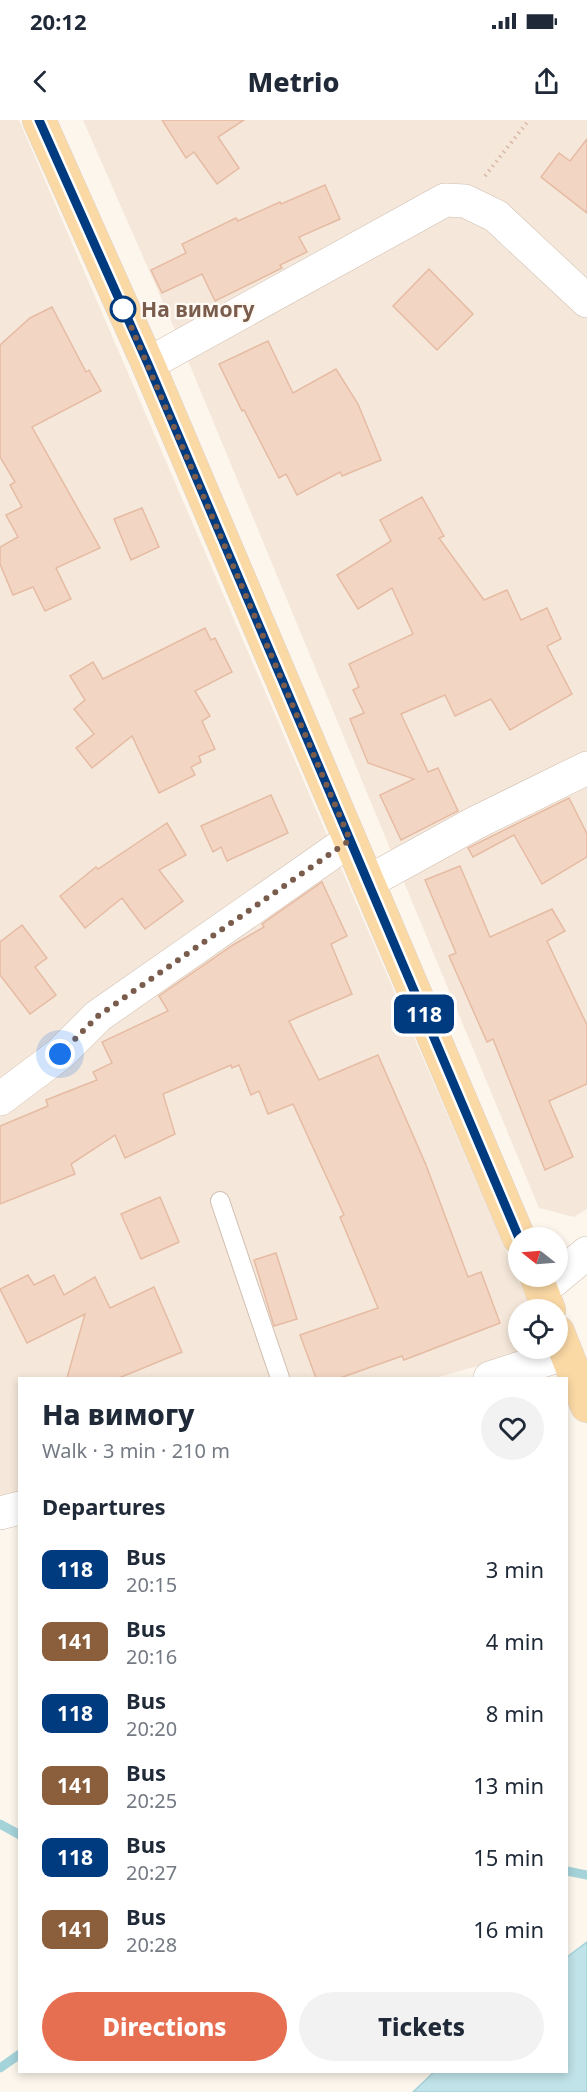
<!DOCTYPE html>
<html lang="en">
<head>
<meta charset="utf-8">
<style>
	:root { --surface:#fff; --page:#f2f2f3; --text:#1f2937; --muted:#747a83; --accent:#e76f51 }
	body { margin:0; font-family:"Noto Sans",sans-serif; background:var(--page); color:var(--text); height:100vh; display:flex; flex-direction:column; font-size:22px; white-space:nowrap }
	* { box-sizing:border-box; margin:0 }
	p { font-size:20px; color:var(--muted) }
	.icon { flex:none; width:33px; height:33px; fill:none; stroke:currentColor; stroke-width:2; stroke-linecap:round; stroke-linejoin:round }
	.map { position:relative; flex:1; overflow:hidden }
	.sheet { position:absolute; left:18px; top:1257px; width:550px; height:696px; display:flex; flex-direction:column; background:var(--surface); border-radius:0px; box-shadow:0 3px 9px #0003 }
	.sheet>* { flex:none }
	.badge { padding:0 12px; border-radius:9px; font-size:21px; line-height:39px }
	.needle { width:39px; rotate:287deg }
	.controls { position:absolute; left:508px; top:1107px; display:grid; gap:12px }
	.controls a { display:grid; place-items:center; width:60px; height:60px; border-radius:50%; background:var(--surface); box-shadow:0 3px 9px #0003; font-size:30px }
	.you { position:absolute; width:30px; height:30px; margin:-15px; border:4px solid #fff; border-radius:50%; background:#1a73e8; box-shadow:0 0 0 9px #1a73e833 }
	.map>.badge { position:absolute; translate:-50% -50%; box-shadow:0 0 0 3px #fff }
	h2 { padding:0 24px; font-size:22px; line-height:54px }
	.round { display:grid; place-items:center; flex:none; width:63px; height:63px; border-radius:32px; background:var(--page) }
	.summary { display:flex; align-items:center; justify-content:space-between; height:102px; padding:0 24px }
	h1 { font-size:28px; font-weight:800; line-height:45px }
	.cta { display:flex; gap:12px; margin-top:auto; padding:12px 24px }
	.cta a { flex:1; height:69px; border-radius:36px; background:var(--accent); color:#fff; font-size:24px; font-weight:800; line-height:69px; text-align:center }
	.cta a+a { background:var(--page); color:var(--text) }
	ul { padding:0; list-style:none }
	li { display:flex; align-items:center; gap:18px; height:72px; padding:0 24px }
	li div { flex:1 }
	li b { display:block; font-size:22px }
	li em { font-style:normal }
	li .badge { min-width:66px; font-weight:700; text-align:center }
	.status { display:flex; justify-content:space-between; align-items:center; height:42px; padding:0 30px; background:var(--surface); direction:ltr }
	.status svg { height:16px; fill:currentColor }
	header { display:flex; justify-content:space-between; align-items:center; height:78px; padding:0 24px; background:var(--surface); font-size:27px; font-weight:800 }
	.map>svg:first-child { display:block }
	.residential { fill:#f5e8da }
	.water { fill:#bfe3e8; stroke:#a5d3da; stroke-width:1.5 }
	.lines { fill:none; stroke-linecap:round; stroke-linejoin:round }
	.stream { stroke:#a5d3da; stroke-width:9 }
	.building { fill:#f3d5c3; stroke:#e6bba3; stroke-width:1.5 }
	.service-casing { stroke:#d1beb0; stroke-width:20 }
	.minor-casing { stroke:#d1beb0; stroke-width:34 }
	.tertiary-casing { stroke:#d1beb0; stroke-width:34 }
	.primary-casing { stroke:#dad1cd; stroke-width:34 }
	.path { stroke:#d9b8a5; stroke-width:4; stroke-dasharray:1.5 4.5; stroke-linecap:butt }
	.service { stroke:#fff; stroke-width:18 }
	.minor { stroke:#fff; stroke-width:33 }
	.tertiary { stroke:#fff; stroke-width:33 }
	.primary { stroke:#fbd9a5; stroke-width:33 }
	.line-casing { stroke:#fff; stroke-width:14 }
	.line { stroke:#003b80; stroke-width:9 }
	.walk { stroke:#7a5c4d; stroke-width:6; stroke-dasharray:0 10.8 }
	.stop-dot { fill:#fff; stroke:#003b80; stroke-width:3 }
	.labels { text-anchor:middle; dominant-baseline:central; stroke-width:4.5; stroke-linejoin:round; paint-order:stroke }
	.stop-label { font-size:21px; font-weight:bold; fill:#7a5c4d; stroke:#fffaf3; text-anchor:start }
</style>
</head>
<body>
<div class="status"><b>20:12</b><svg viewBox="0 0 49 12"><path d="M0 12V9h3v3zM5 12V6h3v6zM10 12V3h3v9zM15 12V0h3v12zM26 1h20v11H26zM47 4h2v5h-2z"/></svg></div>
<header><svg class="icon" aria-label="back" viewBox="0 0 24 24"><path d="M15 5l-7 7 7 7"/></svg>Metrio<svg class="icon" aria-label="share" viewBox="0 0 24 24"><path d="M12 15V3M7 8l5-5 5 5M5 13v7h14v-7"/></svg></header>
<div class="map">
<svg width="587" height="1972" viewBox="0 0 587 1972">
	<rect width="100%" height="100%" fill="#fdf6ec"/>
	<g class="residential">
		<polygon points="0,0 19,0 531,1189 519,1190 519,1228 538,1229 435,1258 20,1258 19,1379 0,1385"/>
		<polygon points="83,0 587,0 587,1089 574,1097 539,1088 179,219"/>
	</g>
	<polygon class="water" points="587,1822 587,1972 413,1972 434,1952 567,1952 567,1837"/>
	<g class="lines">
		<g class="stream">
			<polyline points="0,1704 20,1715"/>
			<polyline points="567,1751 587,1755"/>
			<polyline points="0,1948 20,1934"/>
		</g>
	</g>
	<g class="building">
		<polygon points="162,0 244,0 218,17 239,48 217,64 194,32 186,38"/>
		<polygon points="587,19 587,93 541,57 559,33 570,41"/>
		<polygon points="325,65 340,99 299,117 307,132 280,145 282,148 215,181 202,154 162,173 151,150 186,133 182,124 236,98 238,101 280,82 281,84"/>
		<polygon points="429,149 473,194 437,230 393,186"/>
		<polygon points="52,187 86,252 89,250 101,271 32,307 100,428 56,448 71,479 45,491 33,467 13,475 0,444 0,427 18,417 6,395 22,387 10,365 15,362 0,337 0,225 30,198"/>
		<polygon points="268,221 293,273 336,249 358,284 381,340 342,356 340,352 297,375 286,354 279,358 244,290 242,291 219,244"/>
		<polygon points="422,377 444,416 439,418 484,480 507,470 521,500 547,488 561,519 547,526 572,574 510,610 491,579 455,596 445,575 401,594 428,652 438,648 458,691 401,720 380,675 414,659 368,643 350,599 364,593 353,570 359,567 349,544 413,514 392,468 358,489 337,455 391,421 380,400"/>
		<polygon points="142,388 159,427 131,440 114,399"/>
		<polygon points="205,508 211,520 215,518 232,552 195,571 210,596 202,601 215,629 199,636 201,642 191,647 195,655 159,673 132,616 92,648 76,628 94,614 74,589 85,580 70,556 93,542 103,559"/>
		<polygon points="271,675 288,713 227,741 221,727 213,732 201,706"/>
		<polygon points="569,678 587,714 587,737 542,764 514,715 473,737 468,728"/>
		<polygon points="167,703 186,735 159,750 183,781 145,809 122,778 85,808 60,776 96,747 98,749"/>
		<polygon points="460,746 490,817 552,789 565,811 547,821 587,905 587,964 549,981 573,1037 545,1050 493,919 487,922 449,836 456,833 425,760"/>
		<polygon points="322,762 347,816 331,824 352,874 289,901 319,960 378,935 426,1045 468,1157 481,1152 500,1203 404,1240 402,1236 340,1258 316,1258 300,1215 378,1188 340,1097 344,1095 293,984 268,994 259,971 251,975 239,945 232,948 231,945 163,974 175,1014 125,1038 115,1015 71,1044 75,1054 0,1084 0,1006 48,986 46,980 97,960 93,952 112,943 102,922 168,891 159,876 233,825 264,807 262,804"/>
		<polygon points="22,805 47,838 35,847 56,875 30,894 0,855 0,822"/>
		<polygon points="160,1077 179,1122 141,1139 121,1094"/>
		<polygon points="276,1133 297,1199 274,1206 254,1140"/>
		<polygon points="28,1155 34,1165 54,1155 64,1175 95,1157 110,1188 154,1167 182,1232 119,1258 67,1258 85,1194 27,1223 0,1169"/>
	</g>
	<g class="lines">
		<g class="service-casing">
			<polyline id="service" points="220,1081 280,1258"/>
		</g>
		<g class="minor-casing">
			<g id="minor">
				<polyline points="148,244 445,80 465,81 496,96 587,181"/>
				<polyline points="368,762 477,702 587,648"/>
				<polyline points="0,979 60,934 98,896 350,720"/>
				<polyline points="490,1258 566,1233"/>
				<polyline points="0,1393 20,1388"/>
			</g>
		</g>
		<g class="tertiary-casing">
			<polyline id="tertiary" points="542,1170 587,1133"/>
		</g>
		<g class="primary-casing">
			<g id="primary">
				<polyline points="39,0 148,244 519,1118"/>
				<polyline points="536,1156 549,1190"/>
				<polyline points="558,1212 587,1286"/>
			</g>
		</g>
		<polyline class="path" points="485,56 529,0"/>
		<use href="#service" class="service"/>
		<use href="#minor" class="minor"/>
		<use href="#tertiary" class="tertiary"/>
		<use href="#primary" class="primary"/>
	</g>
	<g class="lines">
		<g class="line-casing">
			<polyline id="line" points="39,0 148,244 519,1118"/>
		</g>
		<use href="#line" class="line"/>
		<polyline class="walk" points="60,934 98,896 350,720 121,183 123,189"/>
	</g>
	<circle class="stop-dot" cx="123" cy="189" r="12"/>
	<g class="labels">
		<g class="stop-label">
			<text x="141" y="189">На вимогу</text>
		</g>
	</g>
</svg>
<div class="controls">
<a><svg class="needle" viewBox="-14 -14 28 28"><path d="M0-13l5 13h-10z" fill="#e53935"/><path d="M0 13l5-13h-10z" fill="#747a83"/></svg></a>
<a><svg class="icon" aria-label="locate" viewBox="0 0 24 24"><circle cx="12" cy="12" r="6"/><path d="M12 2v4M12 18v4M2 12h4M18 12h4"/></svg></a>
</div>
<div class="you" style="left:60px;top:934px"></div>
<b class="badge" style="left:424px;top:894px;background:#003b80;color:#fff">118</b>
<section class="sheet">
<div class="summary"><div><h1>На вимогу</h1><p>Walk · 3 min · 210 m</p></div><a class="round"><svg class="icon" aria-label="heart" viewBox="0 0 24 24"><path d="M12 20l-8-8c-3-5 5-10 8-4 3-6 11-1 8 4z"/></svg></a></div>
<h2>Departures</h2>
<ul>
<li><span class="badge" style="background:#003b80;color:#fff">118</span><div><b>Bus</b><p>20:15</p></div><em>3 min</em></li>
<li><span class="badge" style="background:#8b5e3c;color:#fff">141</span><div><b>Bus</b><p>20:16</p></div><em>4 min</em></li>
<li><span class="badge" style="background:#003b80;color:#fff">118</span><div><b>Bus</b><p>20:20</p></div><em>8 min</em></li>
<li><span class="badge" style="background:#8b5e3c;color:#fff">141</span><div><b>Bus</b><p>20:25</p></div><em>13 min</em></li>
<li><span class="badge" style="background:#003b80;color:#fff">118</span><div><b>Bus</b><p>20:27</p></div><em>15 min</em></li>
<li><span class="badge" style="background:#8b5e3c;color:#fff">141</span><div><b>Bus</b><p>20:28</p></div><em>16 min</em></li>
</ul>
<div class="cta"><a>Directions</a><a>Tickets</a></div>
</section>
</div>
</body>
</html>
